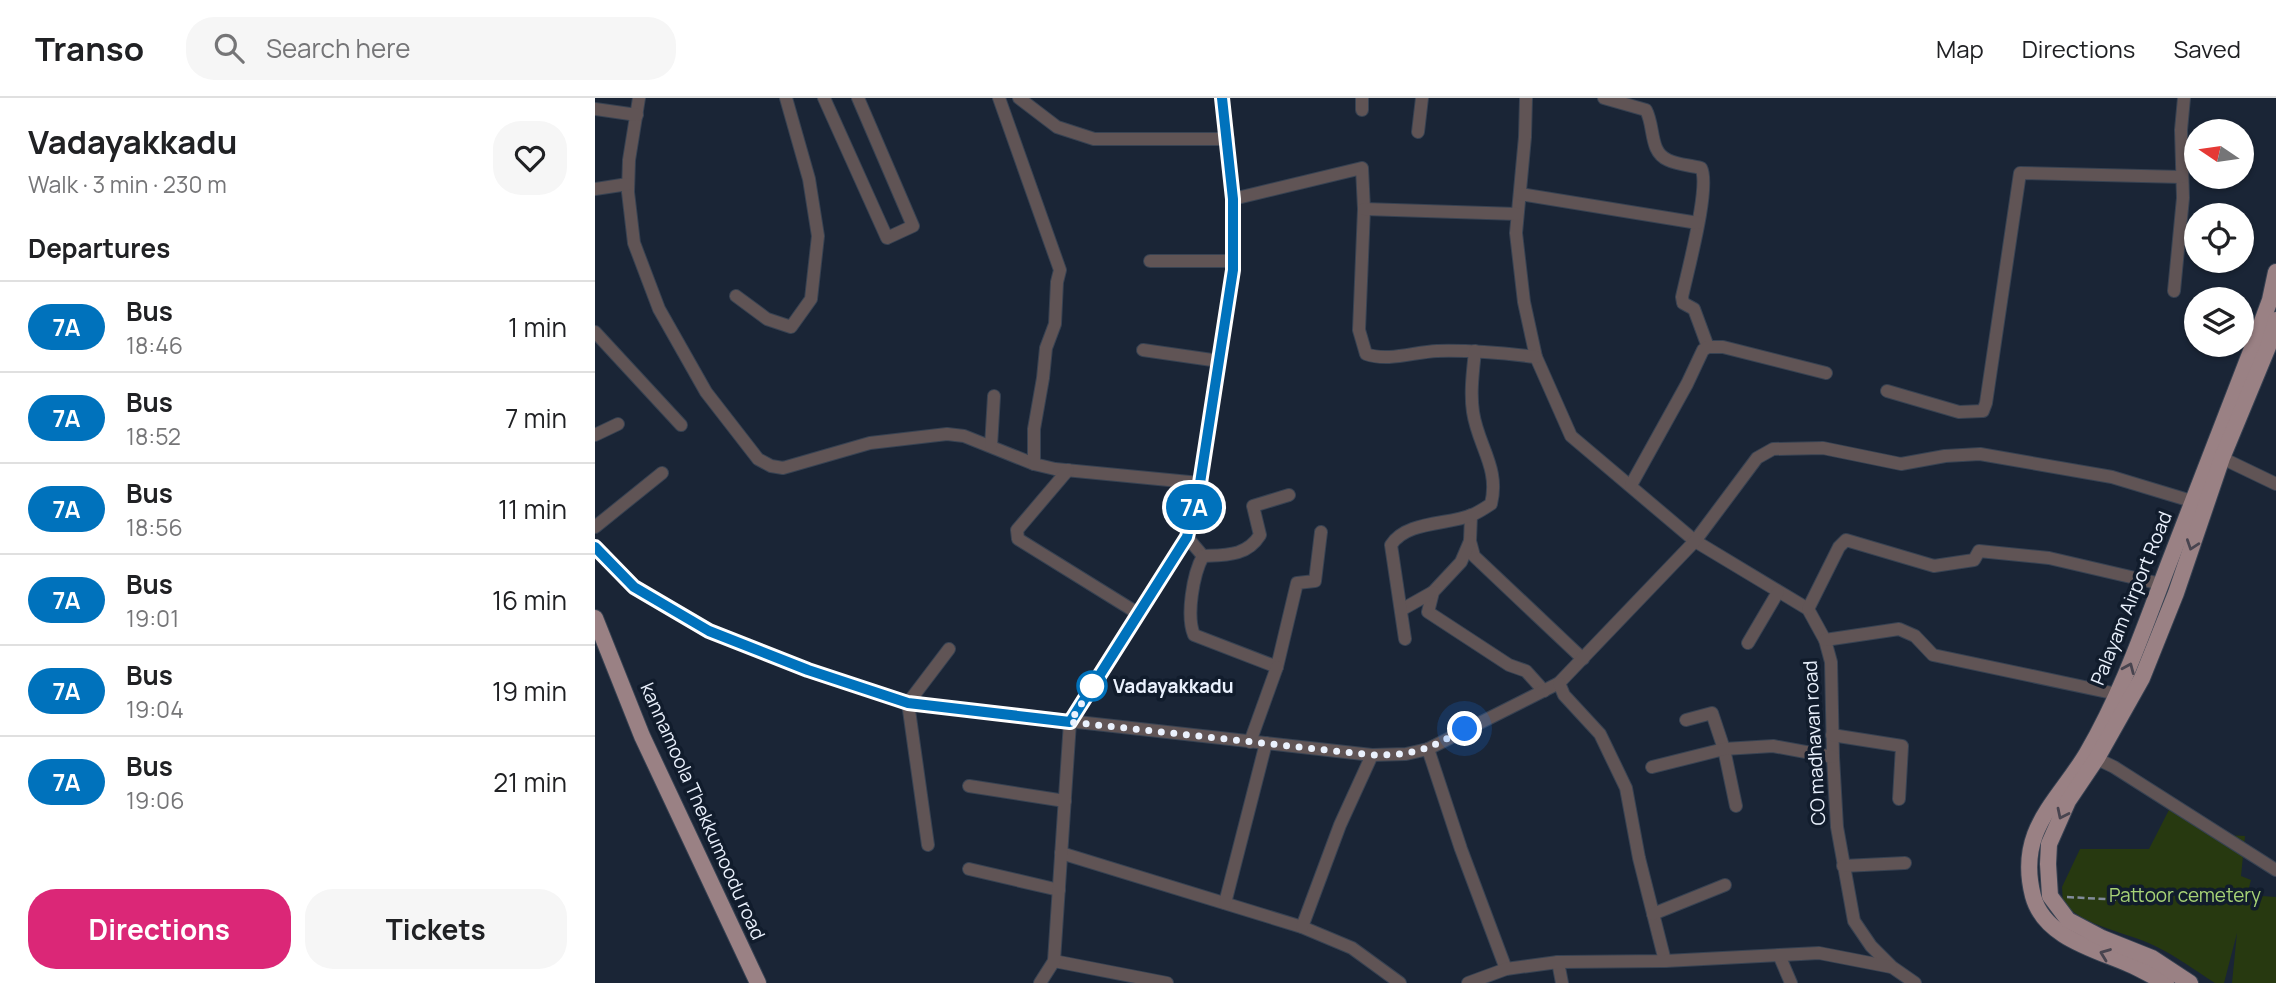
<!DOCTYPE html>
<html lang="en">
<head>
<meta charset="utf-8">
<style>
	:root { --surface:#fff; --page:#f6f6f6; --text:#202124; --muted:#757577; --line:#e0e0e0; --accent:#db2777 }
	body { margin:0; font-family:Manrope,sans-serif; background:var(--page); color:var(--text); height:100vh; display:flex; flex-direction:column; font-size:26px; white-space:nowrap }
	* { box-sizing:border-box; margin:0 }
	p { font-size:23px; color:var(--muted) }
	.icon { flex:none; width:38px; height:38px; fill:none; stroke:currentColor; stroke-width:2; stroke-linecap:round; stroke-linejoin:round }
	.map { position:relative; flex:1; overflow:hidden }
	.details { display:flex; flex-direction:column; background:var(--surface); width:595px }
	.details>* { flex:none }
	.badge { padding:0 14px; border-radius:23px; font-size:24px; line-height:46px }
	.needle { width:46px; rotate:283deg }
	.buttons { position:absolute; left:1589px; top:21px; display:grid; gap:14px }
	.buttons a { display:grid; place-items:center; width:70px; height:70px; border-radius:50%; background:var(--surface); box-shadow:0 2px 5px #0004; font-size:35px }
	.you { position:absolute; width:35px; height:35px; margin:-18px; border:5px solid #fff; border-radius:50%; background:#1a73e8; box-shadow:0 0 0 10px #1a73e833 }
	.map>.badge { position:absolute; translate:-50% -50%; box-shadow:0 0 0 4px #fff }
	h2 { padding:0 28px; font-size:26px; line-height:63px }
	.round { display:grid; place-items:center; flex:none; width:74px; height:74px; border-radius:28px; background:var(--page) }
	.summary { display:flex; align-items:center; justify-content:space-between; height:119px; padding:0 28px }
	h1 { font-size:33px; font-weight:700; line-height:52px }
	.action { display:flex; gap:14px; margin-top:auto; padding:14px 28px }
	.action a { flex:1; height:80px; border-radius:28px; background:var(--accent); color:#fff; font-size:28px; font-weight:700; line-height:80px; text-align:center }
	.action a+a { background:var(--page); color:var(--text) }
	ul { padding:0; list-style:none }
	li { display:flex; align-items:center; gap:21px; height:91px; padding:0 28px; border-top:2px solid var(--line) }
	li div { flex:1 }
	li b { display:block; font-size:26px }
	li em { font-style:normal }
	li .badge { min-width:77px; font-weight:700; text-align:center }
	header { display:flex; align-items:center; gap:42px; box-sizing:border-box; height:98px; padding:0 35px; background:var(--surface); border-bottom:2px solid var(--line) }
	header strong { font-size:33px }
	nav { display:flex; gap:38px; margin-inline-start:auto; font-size:24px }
	.search { width:490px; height:63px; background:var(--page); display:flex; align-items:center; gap:18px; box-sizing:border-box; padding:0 24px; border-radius:28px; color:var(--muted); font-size:26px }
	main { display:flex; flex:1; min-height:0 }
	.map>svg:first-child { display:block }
	.green { fill:#273910 }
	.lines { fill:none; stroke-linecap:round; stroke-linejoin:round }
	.minor-casing { stroke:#374252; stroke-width:14 }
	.major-casing { stroke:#374252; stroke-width:18 }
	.path { stroke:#828b9a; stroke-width:2.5; stroke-dasharray:7 3.5; stroke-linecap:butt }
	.minor { stroke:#605455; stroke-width:12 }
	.major { stroke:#9a8184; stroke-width:16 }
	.oneway { stroke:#48444f }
	.line-casing { stroke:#fff; stroke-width:16 }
	.line { stroke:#0072bc; stroke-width:10 }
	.walk { stroke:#eaf1fd; stroke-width:7; stroke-dasharray:0 12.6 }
	.stop-dot { fill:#fff; stroke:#0072bc; stroke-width:3.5 }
	.labels { text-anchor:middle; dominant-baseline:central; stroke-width:7; stroke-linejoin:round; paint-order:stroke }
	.street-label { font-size:19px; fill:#eaf1fd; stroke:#111c2c }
	.stop-label { font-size:19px; font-weight:bold; fill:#eaf1fd; stroke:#111c2c; text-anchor:start }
	.park-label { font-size:19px; fill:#a7d376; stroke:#111c2c }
</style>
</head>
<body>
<header>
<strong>Transo</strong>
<div class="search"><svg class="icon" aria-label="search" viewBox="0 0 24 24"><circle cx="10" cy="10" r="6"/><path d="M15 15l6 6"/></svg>Search here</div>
<nav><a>Map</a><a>Directions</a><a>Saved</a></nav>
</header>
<main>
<section class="details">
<div class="summary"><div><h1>Vadayakkadu</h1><p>Walk · 3 min · 230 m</p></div><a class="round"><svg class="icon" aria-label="heart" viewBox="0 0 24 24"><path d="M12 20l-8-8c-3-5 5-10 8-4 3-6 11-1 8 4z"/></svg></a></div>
<h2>Departures</h2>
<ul>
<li><span class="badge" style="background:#0072bc;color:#fff">7A</span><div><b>Bus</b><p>18:46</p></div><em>1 min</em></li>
<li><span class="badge" style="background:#0072bc;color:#fff">7A</span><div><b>Bus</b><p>18:52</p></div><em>7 min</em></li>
<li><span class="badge" style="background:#0072bc;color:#fff">7A</span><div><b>Bus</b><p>18:56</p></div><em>11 min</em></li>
<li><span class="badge" style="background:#0072bc;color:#fff">7A</span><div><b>Bus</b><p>19:01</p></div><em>16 min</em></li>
<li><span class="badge" style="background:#0072bc;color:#fff">7A</span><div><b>Bus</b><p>19:04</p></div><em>19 min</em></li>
<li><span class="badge" style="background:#0072bc;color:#fff">7A</span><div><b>Bus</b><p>19:06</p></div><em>21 min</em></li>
</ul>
<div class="action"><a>Directions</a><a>Tickets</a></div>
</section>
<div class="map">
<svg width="1681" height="885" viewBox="0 0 1681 885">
	<rect width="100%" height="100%" fill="#1a2536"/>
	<path class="green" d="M1576,708L1628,737L1650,738L1646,778L1656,782L1652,797L1681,799V885H1637L1642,835L1629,885H1620C1601,873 1581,858 1560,848C1529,833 1493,830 1468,805L1467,789L1485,751H1554Z"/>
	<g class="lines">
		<g class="minor-casing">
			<g id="minor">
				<polyline points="44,0 34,62 33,94 39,145 64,211 111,294 163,361 176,368 188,370 275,345 352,336 369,338 439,366"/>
				<polyline points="229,0 292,140 318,128 263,0"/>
				<polyline points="404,0 465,172 462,184 460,226 451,250 448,280 439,331 439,366 460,371 605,385"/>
				<polyline points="424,0 462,29 499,41 633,41"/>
				<polyline points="931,0 930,39 921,135 929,204 941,259 976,338 1100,443 1213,511 1230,542 1236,564 1238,659 1242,729 1259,823 1276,848 1297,869 1320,885"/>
				<path d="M1009,0L1051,12C1060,29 1054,54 1073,62C1083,67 1095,67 1106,70C1116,88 1092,175 1087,199L1088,205L1099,211L1113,249"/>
				<polyline points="0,11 42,17"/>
				<polyline points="767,12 767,0"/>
				<polyline points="823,34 827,0"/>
				<polyline points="0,91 33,86"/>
				<polyline points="925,96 1103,125"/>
				<path d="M638,101L767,70L769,111L764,232L771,256C793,264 819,254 842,253C876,252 908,255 941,259"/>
				<polyline points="769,111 922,116"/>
				<polyline points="555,163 638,163"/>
				<polyline points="1579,193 1588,100 1586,32 1589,0"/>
				<polyline points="141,198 172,221 196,229 216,201 223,138 214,81 191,0"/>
				<polyline points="0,234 86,327"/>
				<polyline points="548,252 624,263"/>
				<polyline points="1292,293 1364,314 1388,313 1391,305 1425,75 1587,79"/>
				<polyline points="0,337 23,326"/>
				<polyline points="396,348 399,298"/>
				<polyline points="1627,360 1681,386"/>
				<polyline points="473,372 422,432 423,441 544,516"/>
				<polyline points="1036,387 1092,286 1108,252 1113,249 1128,249 1231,275"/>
				<polyline points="876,417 875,443 879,458 988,561"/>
				<polyline points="0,429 67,375"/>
				<path d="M592,439L608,458C598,476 591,518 599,537L682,569L702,485L720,483L726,434"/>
				<polyline points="875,443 866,464 838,494 833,514 914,567 931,573 949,593"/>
				<polyline points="0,449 39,489 114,533 213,572 313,605 777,657 811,656 833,651 964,585 1100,443 1162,360 1178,351 1228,350 1306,366 1350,358 1385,356 1517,379 1603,405"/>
				<path d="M608,458C632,457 652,458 665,437L658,408L694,397"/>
				<polyline points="1213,511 1244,449 1251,442 1339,468 1379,462 1384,453 1454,460 1566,486"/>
				<polyline points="806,512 838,494"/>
				<path d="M810,541L796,447C811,423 852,427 877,417C884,414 890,410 896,406C905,370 883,348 878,314C875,294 878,273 880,253"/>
				<polyline points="1230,542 1304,531 1320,538 1338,557 1522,596"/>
				<polyline points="1153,545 1183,494"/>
				<polyline points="964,585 969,597 1005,636 1031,690 1044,760 1070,863"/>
				<polyline points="1091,622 1117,615 1129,651 1141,708"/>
				<polyline points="1237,637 1307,648 1304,701"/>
				<polyline points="655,644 682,569"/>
				<polyline points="833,651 866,751 911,871"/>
				<polyline points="1494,657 1519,669 1681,772"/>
				<polyline points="1057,669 1129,651 1178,648 1238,659"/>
				<polyline points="374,688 470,703"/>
				<polyline points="333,747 313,605 354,551"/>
				<polyline points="466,755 707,829 757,850 805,885"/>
				<polyline points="1248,768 1310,765"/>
				<polyline points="374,771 464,792"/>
				<polyline points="630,805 671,645"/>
				<polyline points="1058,816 1130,787"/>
				<polyline points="707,829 745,727 777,657"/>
				<polyline points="1184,857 1196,885"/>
				<polyline points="459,863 572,885"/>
				<polyline points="963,864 967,885"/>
				<polyline points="445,885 459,863 475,624 592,439 605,385 638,172 638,101 627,0"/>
				<polyline points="873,885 911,871 963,864 1070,863 1224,855 1296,869"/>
			</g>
		</g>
		<g class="major-casing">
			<g id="major">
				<polyline points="0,520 47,638 163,885"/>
				<path d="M1571,885C1559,879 1546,871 1534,866C1499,851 1449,839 1438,798C1421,732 1463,704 1492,655C1526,597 1548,533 1572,470C1600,396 1629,322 1658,248L1675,202L1681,174"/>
				<polyline points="1595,885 1557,860 1507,840 1473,822 1455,798 1453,766 1454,746 1473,703 1502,660 1547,580 1581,495 1627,360 1673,249 1681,222"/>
			</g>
		</g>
		<polyline class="path" points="1472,799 1564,804"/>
		<use href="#minor" class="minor"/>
		<use href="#major" class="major"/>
	</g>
	<defs><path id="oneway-chevron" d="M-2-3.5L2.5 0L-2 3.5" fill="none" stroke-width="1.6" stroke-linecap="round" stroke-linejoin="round" transform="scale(1.75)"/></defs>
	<g class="oneway">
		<use href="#oneway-chevron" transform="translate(1597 447) rotate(109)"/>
		<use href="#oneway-chevron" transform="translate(1534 570) rotate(-67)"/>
		<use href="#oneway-chevron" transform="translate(1467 716) rotate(116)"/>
		<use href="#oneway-chevron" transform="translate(1510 856) rotate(-159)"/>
	</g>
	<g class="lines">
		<g class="line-casing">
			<polyline id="line" points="0,449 39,489 114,533 213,572 313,605 475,624 592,439 605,385 638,172 638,101 627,0"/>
		</g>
		<use href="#line" class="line"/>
		<path class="walk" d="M497,588L502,581L475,624L777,657C822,657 831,652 870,631"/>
	</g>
	<circle class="stop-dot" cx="497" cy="588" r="14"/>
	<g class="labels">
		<g class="street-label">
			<text transform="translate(1536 500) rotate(-68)">Palayam Airport Road</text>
			<text transform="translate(1219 645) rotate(-93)">CO madhavan road</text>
			<text transform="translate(108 713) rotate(66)">kannamoola Thekkumoodu road</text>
		</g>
		<g class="stop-label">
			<text x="518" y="588">Vadayakkadu</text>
		</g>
		<g class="park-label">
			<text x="1590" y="797">Pattoor cemetery</text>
		</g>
	</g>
</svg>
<div class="buttons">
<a><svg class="needle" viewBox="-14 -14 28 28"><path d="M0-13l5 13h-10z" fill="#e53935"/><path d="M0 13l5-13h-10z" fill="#757577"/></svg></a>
<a><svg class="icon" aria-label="locate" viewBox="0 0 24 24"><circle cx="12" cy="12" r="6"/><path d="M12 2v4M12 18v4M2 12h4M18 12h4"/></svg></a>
<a><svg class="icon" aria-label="layers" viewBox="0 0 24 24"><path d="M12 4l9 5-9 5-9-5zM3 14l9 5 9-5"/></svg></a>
</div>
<div class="you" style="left:870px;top:631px"></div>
<b class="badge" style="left:599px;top:409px;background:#0072bc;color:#fff">7A</b>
</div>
</main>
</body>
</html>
